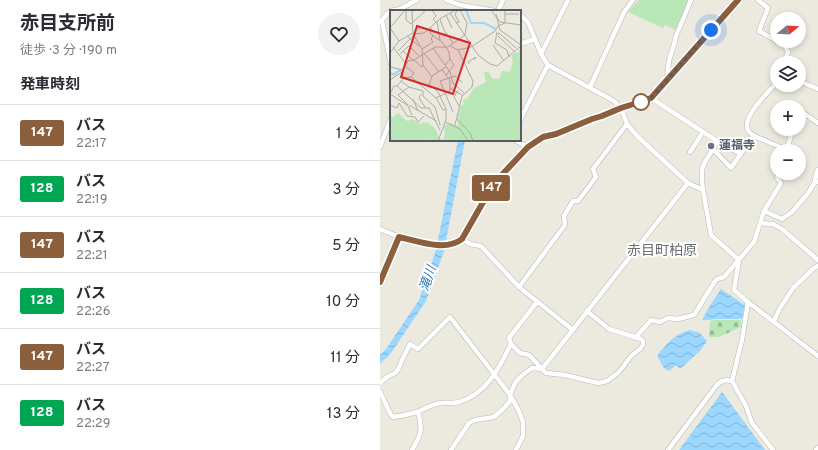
<!DOCTYPE html>
<html lang="ja">
<head>
<meta charset="utf-8">
<style>
	:root { --surface:#fff; --page:#f2f2f3; --text:#2b2b33; --muted:#7c7c81; --line:#e1e1e2 }
	body { margin:0; font-family:Overpass,"Noto Sans JP",sans-serif; background:var(--page); color:var(--text); height:100vh; display:flex; flex-direction:column; font-size:15px; white-space:nowrap }
	* { box-sizing:border-box; margin:0 }
	p { font-size:13px; color:var(--muted) }
	.icon { flex:none; width:22px; height:22px; fill:none; stroke:currentColor; stroke-width:2; stroke-linecap:round; stroke-linejoin:round }
	.map { position:relative; flex:1; overflow:hidden }
	.drawer { display:flex; flex-direction:column; background:var(--surface); width:380px }
	.drawer>* { flex:none }
	.badge { padding:0 8px; border-radius:3px; font-size:14px; line-height:26px }
	.needle { width:26px; rotate:72deg }
	.controls { position:absolute; left:390px; top:12px; display:grid; gap:8px }
	.controls a { display:grid; place-items:center; width:36px; height:36px; border-radius:50%; background:var(--surface); box-shadow:0 2px 6px #0003; font-size:20px }
	.you { position:absolute; width:20px; height:20px; margin:-10px; border:3px solid #fff; border-radius:50%; background:#1a73e8; box-shadow:0 0 0 6px #1a73e833 }
	.map>.badge { position:absolute; translate:-50% -50%; box-shadow:0 0 0 2px #fff }
	h2 { padding:0 20px; font-size:15px; line-height:36px }
	.round { display:grid; place-items:center; flex:none; width:42px; height:42px; border-radius:21px; background:var(--page) }
	.headline { display:flex; align-items:center; justify-content:space-between; height:68px; padding:0 20px }
	h1 { font-size:19px; font-weight:700; line-height:30px }
	ul { padding:0; list-style:none }
	li { display:flex; align-items:center; gap:12px; height:56px; padding:0 20px; border-top:1px solid var(--line) }
	li div { flex:1 }
	li b { display:block; font-size:15px }
	li em { font-style:normal }
	li .badge { min-width:44px; font-weight:700; text-align:center }
	main { display:flex; flex:1; min-height:0 }
	.map>svg:first-child { display:block }
	.green { fill:#b9e7b8 }
	.cemetery { fill:url(#cemetery-stones) }
	.water { fill:url(#water-waves) }
	.lines { fill:none; stroke-linecap:round; stroke-linejoin:round }
	.minor-casing { stroke:#b4b8bd; stroke-width:5.5 }
	.major-casing { stroke:#fcc347; stroke-width:7 }
	.minor { stroke:#fff; stroke-width:4.5 }
	.major { stroke:#ffeca0; stroke-width:6 }
	.line-casing { stroke:#fff; stroke-width:9 }
	.line { stroke:#8b5e3c; stroke-width:6 }
	.walk { stroke:#575c61; stroke-width:4; stroke-dasharray:0 7.2 }
	.stop-dot { fill:#fff; stroke:#8b5e3c; stroke-width:2 }
	.worship-dot { fill:#6b7280; stroke:#fff; stroke-width:1.5 }
	.labels { text-anchor:middle; dominant-baseline:central; stroke-width:4; stroke-linejoin:round; paint-order:stroke }
	.worship-label { font-size:12px; font-weight:bold; fill:#5b616d; stroke:#fff; text-anchor:start }
	.water-label { font-size:13px; font-style:italic; fill:#3178b8; stroke:#fff }
	.quarter-label { font-size:14px; fill:#686e73; stroke:#fff }
	.inset-river { fill:none; stroke:#9bd7ff; stroke-width:2 }
	.inset-road { fill:none; stroke:#acada8; stroke-width:1 }
	.view { fill:#d62828; fill-opacity:0.15; stroke:#d62828; stroke-width:2 }
	.inset-edge { fill:none; stroke:#575c61; stroke-width:2 }
</style>
</head>
<body>
<main>
<section class="drawer">
<div class="headline"><div><h1>赤目支所前</h1><p>徒歩 · 3 分 · 190 m</p></div><a class="round"><svg class="icon" aria-label="heart" viewBox="0 0 24 24"><path d="M12 20l-8-8c-3-5 5-10 8-4 3-6 11-1 8 4z"/></svg></a></div>
<h2>発車時刻</h2>
<ul>
<li><span class="badge" style="background:#8b5e3c;color:#fff">147</span><div><b>バス</b><p>22:17</p></div><em>1 分</em></li>
<li><span class="badge" style="background:#00a651;color:#fff">128</span><div><b>バス</b><p>22:19</p></div><em>3 分</em></li>
<li><span class="badge" style="background:#8b5e3c;color:#fff">147</span><div><b>バス</b><p>22:21</p></div><em>5 分</em></li>
<li><span class="badge" style="background:#00a651;color:#fff">128</span><div><b>バス</b><p>22:26</p></div><em>10 分</em></li>
<li><span class="badge" style="background:#8b5e3c;color:#fff">147</span><div><b>バス</b><p>22:27</p></div><em>11 分</em></li>
<li><span class="badge" style="background:#00a651;color:#fff">128</span><div><b>バス</b><p>22:29</p></div><em>13 分</em></li>
</ul>
</section>
<div class="map">
<svg width="438" height="450" viewBox="0 0 438 450">
	<defs>
		<pattern id="cemetery-stones" width="16" height="16" patternUnits="userSpaceOnUse"><rect width="16" height="16" fill="#b9e7b8"/><path d="M2 7V4a2 2 0 0 1 4 0v3zM10 15v-3a2 2 0 0 1 4 0v3z" fill="#99be99"/></pattern>
		<pattern id="water-waves" width="16" height="10" patternUnits="userSpaceOnUse"><rect width="16" height="10" fill="#9bd7ff"/><path d="M0 5q4-4 8 0t8 0" fill="none" stroke="#81b2d2"/></pattern>
	</defs>
	<rect width="100%" height="100%" fill="#ece9de"/>
	<polygon class="green" points="259,0 310,0 297,32 292,28 285,25 283,28 248,12"/>
	<polygon class="cemetery" points="334,320 361,320 361,327 339,337 329,337 330,321"/>
	<g class="water">
		<polygon points="78,140 85,140 64,251 46,301 11,353 0,364 0,355 6,349 39,300 56,250"/>
		<polygon points="341,289 365,305 362,319 335,319 329,320 322,320 329,307"/>
		<path d="M310,330L320,333L327,341L320,351L300,369L296,365L289,371L284,368L277,356C287,343 293,335 310,330Z"/>
		<polygon points="342,392 385,450 299,450"/>
	</g>
	<g class="lines">
		<g class="minor-casing">
			<g id="minor">
				<polyline points="66,0 80,5 115,11"/>
				<polyline points="378,0 388,8 379,31 397,41"/>
				<polyline points="11,11 20,9 37,0"/>
				<polyline points="118,11 123,0"/>
				<polyline points="140,15 148,22 161,54 168,65 234,101 241,108 247,124 257,136 308,183 323,190 331,235 359,260 354,290 368,302 438,356"/>
				<polyline points="2,21 11,64"/>
				<path d="M0,22C4,19 5,14 11,11"/>
				<polyline points="140,41 143,43 155,39"/>
				<polyline points="398,41 404,44 408,52 404,63"/>
				<polyline points="161,54 188,0"/>
				<polyline points="287,79 289,60 294,45 296,36 311,0"/>
				<polyline points="419,81 438,89"/>
				<polyline points="210,87 244,12 253,0"/>
				<polyline points="271,98 337,141 333,149 351,168 370,140 374,136 405,149 406,151"/>
				<polyline points="419,115 425,114 438,123"/>
				<polyline points="140,120 168,65"/>
				<path d="M374,136C373,135 370,133 369,132C359,118 389,92 397,82"/>
				<polyline points="135,140 148,147"/>
				<polyline points="337,141 361,154"/>
				<polyline points="0,147 11,118"/>
				<polyline points="405,149 408,145 413,129"/>
				<polyline points="310,152 323,132"/>
				<polyline points="435,182 436,174 438,170"/>
				<path d="M323,190C320,169 321,167 333,149"/>
				<polyline points="384,211 402,219 412,212 429,192 435,182 438,182"/>
				<polyline points="380,223 393,224 402,229 438,260"/>
				<polyline points="0,229 19,237"/>
				<polyline points="82,239 90,244 101,246 139,287 193,330"/>
				<polyline points="139,287 185,225 184,216 193,201 198,201 216,177 213,169 247,124"/>
				<polyline points="157,302 129,338 131,344 140,353 149,355 166,373 185,375 218,383 227,381 239,372 251,356 260,349 263,345 263,341 261,339 229,329 207,311"/>
				<polyline points="368,302 362,340 352,381 366,406 372,423 393,450"/>
				<polyline points="394,321 400,308 413,288 434,268 438,266"/>
				<polyline points="255,338 271,320 280,322 288,318 298,319 314,315 335,281 337,279 344,277 374,242 384,211 401,183 397,178 399,173"/>
				<polyline points="162,369 308,183"/>
				<polyline points="0,383 7,377 15,373 19,368 22,360 30,344 38,349 70,317 130,395 139,411 143,422 143,436 136,450"/>
				<path d="M0,392L11,415L13,417C21,416 30,414 37,412C45,409 52,404 61,403C67,402 73,404 79,402C107,394 119,368 131,344"/>
				<path d="M32,450C41,436 43,428 38,412"/>
				<polyline points="71,450 89,423 95,420 114,417 124,408 130,401 130,395 135,383 140,377 152,368 162,369"/>
				<path d="M288,450L336,386C341,381 344,379 352,381"/>
				<polyline points="436,450 438,448"/>
			</g>
		</g>
		<g class="major-casing">
			<path id="major" d="M0,282L19,237C37,241 66,252 82,239L110,190L117,180L148,147L163,137L176,134L212,119L222,116L241,108L260,103L271,98L358,0"/>
		</g>
		<use href="#minor" class="minor"/>
		<use href="#major" class="major"/>
	</g>
	<g class="lines">
		<g class="line-casing">
			<path id="line" d="M0,282L19,237C37,241 66,252 82,239L110,190L117,180L148,147L163,137L176,134L212,119L222,116L241,108L260,102L271,98L358,0"/>
		</g>
		<use href="#line" class="line"/>
		<polyline class="walk" points="261,102 260,102 271,98 331,30"/>
	</g>
	<circle class="stop-dot" cx="261" cy="102" r="8"/>
	<circle class="worship-dot" cx="331" cy="146" r="4"/>
	<g class="labels">
		<g class="worship-label">
			<text x="339" y="146">蓮福寺</text>
		</g>
		<g class="water-label">
			<text transform="translate(49 279) rotate(-71)">滝川</text>
		</g>
		<g class="quarter-label">
			<text x="282" y="251">赤目町柏原</text>
		</g>
	</g>
	<g transform="translate(10 10)">
		<rect width="131" height="131" fill="#ece9de"/>
		<path d="M129,40H131V131H35L34,128V131H0V102L2,108L8,103L17,111L22,109L31,114L33,112L38,113L45,118L49,128L53,130L55,125L54,116L60,113L68,116V107L70,96L74,94L73,89H77L84,78L96,72L94,63L98,61L102,68L105,69L110,68L112,61L120,62L123,51L121,46L126,42L129,43Z" fill="#b9e7b8"/>
		<path class="inset-river" d="M76,0L81,13H94L106,19M0,63L4,65L8,61H11"/>
		<path class="inset-road" d="M16,0V10L21,14L36,0M22,0L23,24L32,39L33,55L42,67L39,74L48,82L56,99V110L48,131M42,0L46,6L43,9L46,12M101,0L110,12L131,15M60,3L88,45L100,54L107,56L131,36M106,4L110,20L131,35M115,4H129M56,5L62,18M50,9L54,20L63,33M47,11L50,30M66,13L69,12L65,5L67,0M108,16L115,13V0M40,17L42,20L40,23L53,33L59,42L60,50M0,18L15,0M0,18L9,31M107,22L105,33L117,40L119,47M23,24L34,23L51,8L66,0M108,25L109,23L126,38M17,26L29,36M108,26L125,42M103,35L114,51M60,36L68,40L83,71L82,77L72,86L65,115M3,37L16,54M43,38L60,62L63,73L74,83M32,39L43,32L41,29L43,25M68,40L81,37L105,21L108,16M8,41L24,25M13,41L23,50M0,43L9,31L23,23M34,43L49,62M10,44L19,36L29,46M24,50L32,57L33,55M79,54L78,52L86,47L84,50M55,55L60,49L64,55L56,65M15,56L24,63L21,67M0,57L13,60M42,66L56,57M13,68L21,67L46,88L53,100L56,99M0,70L12,62M11,71L19,77L33,81M7,76L31,98H39L50,120M19,77L8,85L17,94L22,105M60,78L72,85M68,80L64,87L69,96M33,81V86L45,97L50,115M0,84L4,76H7L13,69L12,62L18,51L24,50L45,37H58L75,25L77,13L70,0M0,84L17,95M31,84L29,88L35,97M46,88L60,81V70L52,60M23,89L28,101M0,95L7,98L9,93L17,106L25,107L28,112L34,106M19,95L46,111M63,102L50,71L65,66L72,72M66,108L80,123L83,131M55,112L70,119L78,131"/>
		<path class="view" d="M27,16L80,33L63,84L11,67Z"/>
		<rect width="131" height="131" class="inset-edge"/>
	</g>
</svg>
<div class="controls">
<a><svg class="needle" viewBox="-14 -14 28 28"><path d="M0-13l5 13h-10z" fill="#e53935"/><path d="M0 13l5-13h-10z" fill="#7c7c81"/></svg></a>
<a><svg class="icon" aria-label="layers" viewBox="0 0 24 24"><path d="M12 4l9 5-9 5-9-5zM3 14l9 5 9-5"/></svg></a>
<a>+</a>
<a>−</a>
</div>
<div class="you" style="left:331px;top:30px"></div>
<b class="badge" style="left:111px;top:188px;background:#8b5e3c;color:#fff">147</b>
</div>
</main>
</body>
</html>
